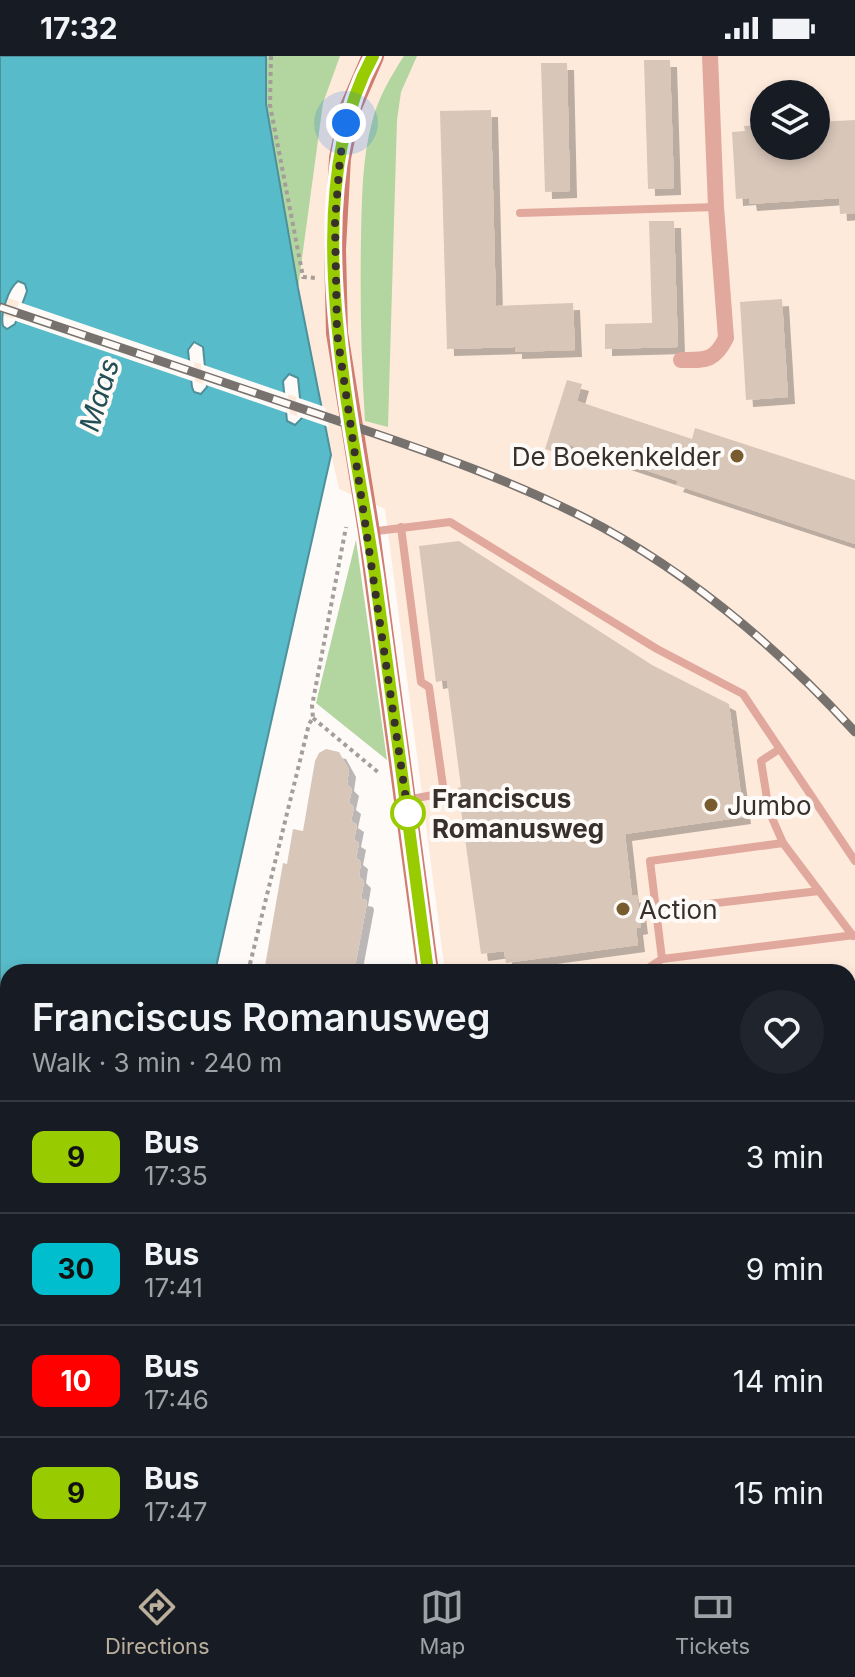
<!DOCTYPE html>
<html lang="en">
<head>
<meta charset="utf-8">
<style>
	:root { --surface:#171b24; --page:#20242c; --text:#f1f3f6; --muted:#9ea1a6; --line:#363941; --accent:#bbaf9c }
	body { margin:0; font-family:Inter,sans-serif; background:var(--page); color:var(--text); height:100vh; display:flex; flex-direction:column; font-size:30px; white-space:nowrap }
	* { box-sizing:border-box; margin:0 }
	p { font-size:26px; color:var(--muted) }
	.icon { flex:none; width:44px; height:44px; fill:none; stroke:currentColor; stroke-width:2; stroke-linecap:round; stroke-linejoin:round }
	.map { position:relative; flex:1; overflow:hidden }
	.drawer { position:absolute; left:0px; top:908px; width:856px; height:602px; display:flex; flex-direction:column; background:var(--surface); border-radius:24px 24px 0 0; box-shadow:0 4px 12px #0003 }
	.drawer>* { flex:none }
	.badge { padding:0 16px; border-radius:12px; font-size:28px; line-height:52px }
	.buttons { position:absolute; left:750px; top:24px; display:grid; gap:16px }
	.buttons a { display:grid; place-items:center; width:80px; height:80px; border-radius:50%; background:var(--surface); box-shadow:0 4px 12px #0003; font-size:40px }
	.you { position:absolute; width:40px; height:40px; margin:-20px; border:6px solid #fff; border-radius:50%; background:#1a73e8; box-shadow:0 0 0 12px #1a73e833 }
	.map>.badge { position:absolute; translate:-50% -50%; box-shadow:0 0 0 4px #fff }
	.round { display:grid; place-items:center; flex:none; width:84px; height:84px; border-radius:42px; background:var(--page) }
	.head { display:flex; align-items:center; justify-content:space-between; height:136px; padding:0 32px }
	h1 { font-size:38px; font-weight:600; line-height:60px }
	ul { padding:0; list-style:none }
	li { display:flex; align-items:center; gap:24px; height:112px; padding:0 32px; border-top:2px solid var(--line) }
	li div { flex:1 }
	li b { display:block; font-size:30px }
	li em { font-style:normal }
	li .badge { min-width:88px; font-weight:700; text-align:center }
	.status { display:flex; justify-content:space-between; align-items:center; height:56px; padding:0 40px; background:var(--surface); direction:ltr }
	.status svg { height:22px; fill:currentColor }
	.menu { display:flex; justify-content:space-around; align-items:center; height:112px; border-top:2px solid var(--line); background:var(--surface); font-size:22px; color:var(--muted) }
	.menu a { display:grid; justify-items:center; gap:4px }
	.menu .selected { color:var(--accent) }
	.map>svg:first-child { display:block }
	.built { fill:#feeadb; fill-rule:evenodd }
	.green { fill:#b3d5a0 }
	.water { fill:#58bbc9; stroke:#4e919a; stroke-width:2; fill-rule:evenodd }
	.pier { fill:#fefaf8 }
	.building { fill:#d8c6b9; filter:url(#shadow) }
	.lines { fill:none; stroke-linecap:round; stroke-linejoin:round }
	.path { stroke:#a49e9b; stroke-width:4; stroke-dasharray:4 4; stroke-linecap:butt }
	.lane { stroke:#e1a89e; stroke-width:8 }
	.street { stroke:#e1a89e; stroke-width:16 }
	.secondary { stroke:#d07d71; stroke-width:22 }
	.rail-casing { stroke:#78726e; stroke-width:9 }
	.rail { stroke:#fefaf8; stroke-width:6; stroke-dasharray:18; stroke-linecap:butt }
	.line-casing { stroke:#fff; stroke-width:18 }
	.line { stroke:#9c0; stroke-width:12 }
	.walk { stroke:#37302b; stroke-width:8; stroke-dasharray:0 14.4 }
	.poi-dot { fill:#785c2f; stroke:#fefaf8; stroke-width:3 }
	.stop-dot { fill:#fff; stroke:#9c0; stroke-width:4 }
	.labels { text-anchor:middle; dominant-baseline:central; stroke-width:8; stroke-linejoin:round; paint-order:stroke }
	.poi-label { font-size:26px; fill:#37302b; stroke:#fefaf8; text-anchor:start }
	.stop-label { font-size:26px; font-weight:bold; fill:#37302b; stroke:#fefaf8; text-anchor:start }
	.water-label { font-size:28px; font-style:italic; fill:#224f55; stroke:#fefaf8 }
</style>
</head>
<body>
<div class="status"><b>17:32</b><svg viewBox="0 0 49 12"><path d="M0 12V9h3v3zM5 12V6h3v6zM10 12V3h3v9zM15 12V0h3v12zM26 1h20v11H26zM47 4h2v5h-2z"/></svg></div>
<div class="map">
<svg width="855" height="1509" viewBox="0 0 855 1509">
	<defs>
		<filter id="shadow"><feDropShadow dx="7" dy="7" stdDeviation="0" flood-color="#0004"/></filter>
	</defs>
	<rect width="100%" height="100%" fill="#fefaf8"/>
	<path class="built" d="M319,0H855V950H848V916H445L385,453L339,433L325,370L0,258V239L320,349L298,232ZM764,38H816V90H764Z"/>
	<g class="green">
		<polygon points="266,0 340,0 323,47 298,232 266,48"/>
		<path d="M404,0H417L401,36L397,64L388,371L365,365C361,304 360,243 361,181C362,143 362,103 372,66C378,42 391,20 404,0Z"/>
		<polygon points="356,484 387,704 316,647"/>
		<polygon points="70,1502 427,1502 426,1509 68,1509"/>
	</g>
	<path class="water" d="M0,0H266V48L298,232L331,399L215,916H8V1502H70L68,1509H0ZM18,225L25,228L27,235L15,268L7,273L3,270C0,258 8,233 18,225ZM194,286L203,291L207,331L201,338L194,336L192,331L188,294ZM289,318L298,322L302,362L295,369L287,365L283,325Z"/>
	<g class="pier">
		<polygon points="19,246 194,306 195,326 13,264"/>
		<polygon points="201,308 288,338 290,358 203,328"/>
		<polygon points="296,341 325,351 329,371 297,360"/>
	</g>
	<g class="building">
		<polygon points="644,4 670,4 674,132 648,133"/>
		<polygon points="541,7 567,7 570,135 545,136"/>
		<polygon points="491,54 496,250 573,247 575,294 515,296 515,291 447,293 440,55"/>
		<polygon points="855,64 855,157 840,158 839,142 750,148 749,142 736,143 732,76 745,75 744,70 764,69 764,90 816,90 816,66"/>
		<polygon points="649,165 674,165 678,291 605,293 605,268 652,267"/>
		<polygon points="782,243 788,341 746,344 740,246"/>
		<polygon points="567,324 582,328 577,345 692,383 695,372 855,424 855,488 676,429 678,425 564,387 560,398 545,393"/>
		<polygon points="459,485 652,609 729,648 744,761 625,778 632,840 637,839 641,871 636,872 638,889 506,907 504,895 481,898 458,732 461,731 447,624 436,626 419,490"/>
		<polygon points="326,693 339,696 349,714 347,728 352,733 349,747 354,751 351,765 357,769 354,784 359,787 356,802 361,806 359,820 364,825 361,843 366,844 367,847 354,916 264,916 283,807 287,808 293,773 303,775 315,705 319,697"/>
	</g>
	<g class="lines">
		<g class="path">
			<polyline points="271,0 270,49 303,221 316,222"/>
			<polyline points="313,662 379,717"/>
			<polyline points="248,916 309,668 313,662 312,650 346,471"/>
			<polyline points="494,916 497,912 506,912"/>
			<polyline points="376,1509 377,1502"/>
			<polyline points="401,1509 402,1502"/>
		</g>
		<g class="lane">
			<polyline points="520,157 716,151"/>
			<polyline points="401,471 421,626 429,631 444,737 406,744"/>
			<polyline points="369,476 450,466 657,593 743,638 855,805"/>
			<polyline points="778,694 761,705 769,755 783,787 853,880"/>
			<polyline points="783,787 650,805 662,903 855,879"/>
			<polyline points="656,854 819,835"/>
			<polyline points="642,916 662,903"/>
			<polyline points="848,930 855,929"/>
		</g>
		<g class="street">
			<path d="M681,304C705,304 714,306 726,282L716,151L710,0"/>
			<path d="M848,1214C855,1233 854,1249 848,1269"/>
			<polyline points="848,1467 855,1460"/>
			<polyline points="105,1509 106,1502"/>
			<polyline points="831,1509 834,1502"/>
		</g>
		<g class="secondary">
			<polyline points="373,0 350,53 340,102 335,193 337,277 369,476 428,916"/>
			<polyline points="439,1509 440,1502"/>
		</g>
		<g class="rail-casing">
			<path id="rail" d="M0,251C107,287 214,323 321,359C417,392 513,423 602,471C698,524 781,595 855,676"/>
		</g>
		<use href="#rail" class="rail"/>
	</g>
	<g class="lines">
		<g class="line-casing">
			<path id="line" d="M373,0C294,142 353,365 375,519C393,651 411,784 428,916"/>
		</g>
		<use href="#line" class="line"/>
		<polyline class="walk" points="346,67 340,102 335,166 337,277 408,757"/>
	</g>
	<g class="poi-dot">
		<circle cx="737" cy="400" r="8"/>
		<circle cx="711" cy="749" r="8"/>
		<circle cx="623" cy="853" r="8"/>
	</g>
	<circle class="stop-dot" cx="408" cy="757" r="16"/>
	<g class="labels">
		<g class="poi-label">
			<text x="721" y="400" text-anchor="end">De Boekenkelder</text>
			<text x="727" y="749">Jumbo</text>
			<text x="639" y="853">Action</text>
		</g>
		<g class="stop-label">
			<text x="432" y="742">Franciscus<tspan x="432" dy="30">Romanusweg</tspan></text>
		</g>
		<g class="water-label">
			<text transform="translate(99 339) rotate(-73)">Maas</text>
		</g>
	</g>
</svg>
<div class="buttons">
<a><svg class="icon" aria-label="layers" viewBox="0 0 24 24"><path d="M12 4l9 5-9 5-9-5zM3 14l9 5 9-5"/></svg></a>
</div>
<div class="you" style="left:346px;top:67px"></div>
<section class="drawer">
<div class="head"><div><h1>Franciscus Romanusweg</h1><p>Walk · 3 min · 240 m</p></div><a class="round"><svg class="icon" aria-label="heart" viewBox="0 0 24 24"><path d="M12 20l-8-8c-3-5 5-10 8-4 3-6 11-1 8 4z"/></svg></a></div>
<ul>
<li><span class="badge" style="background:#9c0;color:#111">9</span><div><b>Bus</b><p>17:35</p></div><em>3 min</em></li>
<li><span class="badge" style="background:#00becd;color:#111">30</span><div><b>Bus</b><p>17:41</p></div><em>9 min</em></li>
<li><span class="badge" style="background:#f00;color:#fff">10</span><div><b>Bus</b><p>17:46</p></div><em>14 min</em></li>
<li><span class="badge" style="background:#9c0;color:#111">9</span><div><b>Bus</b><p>17:47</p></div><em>15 min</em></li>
</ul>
</section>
</div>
<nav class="menu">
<a class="selected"><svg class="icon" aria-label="directions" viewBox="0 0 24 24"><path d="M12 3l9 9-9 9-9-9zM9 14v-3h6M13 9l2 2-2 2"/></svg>Directions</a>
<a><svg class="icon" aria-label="map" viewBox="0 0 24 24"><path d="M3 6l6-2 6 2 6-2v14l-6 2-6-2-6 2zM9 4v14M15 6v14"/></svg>Map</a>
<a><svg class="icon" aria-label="tickets" viewBox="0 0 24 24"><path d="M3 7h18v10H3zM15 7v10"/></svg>Tickets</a>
</nav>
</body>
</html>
